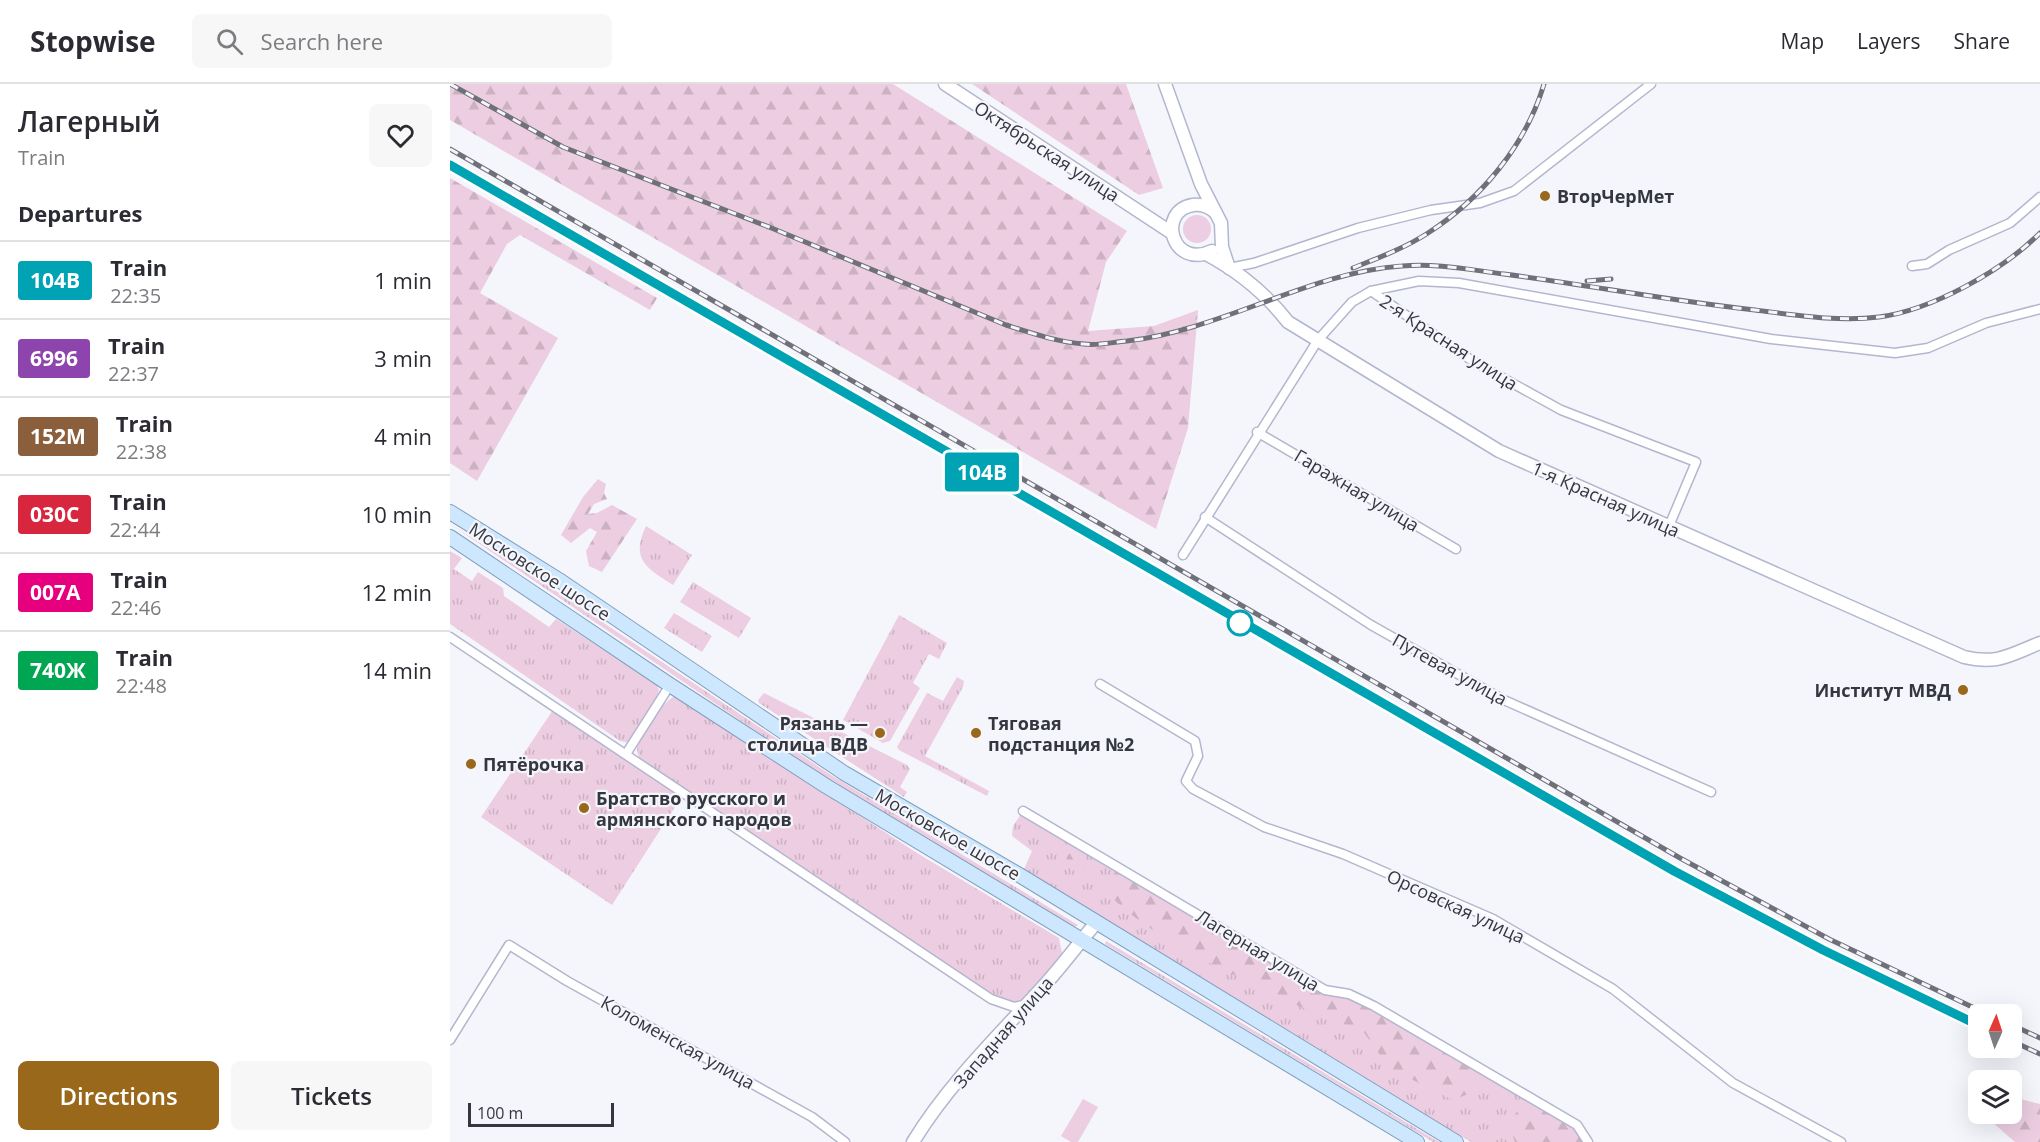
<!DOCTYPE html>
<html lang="en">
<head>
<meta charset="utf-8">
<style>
	:root { --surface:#fff; --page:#f7f7f7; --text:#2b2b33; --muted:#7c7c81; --line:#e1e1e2; --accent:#99681b }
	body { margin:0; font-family:"Open Sans",sans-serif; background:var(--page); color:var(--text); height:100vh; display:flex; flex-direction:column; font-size:22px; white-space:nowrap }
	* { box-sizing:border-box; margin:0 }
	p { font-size:20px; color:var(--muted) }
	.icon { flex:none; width:33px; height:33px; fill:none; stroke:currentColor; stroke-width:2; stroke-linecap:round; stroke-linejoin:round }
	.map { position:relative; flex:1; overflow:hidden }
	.drawer { display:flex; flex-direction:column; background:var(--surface); width:450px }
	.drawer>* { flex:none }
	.badge { padding:0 12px; border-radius:4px; font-size:21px; line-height:39px }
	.needle { width:39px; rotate:3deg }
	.controls { position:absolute; left:1518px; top:920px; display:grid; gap:12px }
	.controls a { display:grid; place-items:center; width:54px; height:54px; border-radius:9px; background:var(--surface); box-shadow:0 6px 24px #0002; font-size:30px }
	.scale { position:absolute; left:18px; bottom:15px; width:146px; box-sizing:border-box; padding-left:6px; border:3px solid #343640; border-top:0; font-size:16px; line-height:21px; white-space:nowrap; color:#343640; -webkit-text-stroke:4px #f5f6fb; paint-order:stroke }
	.map>.badge { position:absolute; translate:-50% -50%; box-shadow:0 0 0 3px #fff }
	h2 { padding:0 18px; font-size:22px; line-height:54px }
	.round { display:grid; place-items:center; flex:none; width:63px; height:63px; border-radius:9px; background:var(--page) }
	.head { display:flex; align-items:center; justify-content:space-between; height:102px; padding:0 18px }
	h1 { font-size:28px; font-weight:600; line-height:45px }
	.cta { display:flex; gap:12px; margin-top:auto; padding:12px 18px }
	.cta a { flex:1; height:69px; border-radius:9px; background:var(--accent); color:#fff; font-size:24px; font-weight:600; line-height:69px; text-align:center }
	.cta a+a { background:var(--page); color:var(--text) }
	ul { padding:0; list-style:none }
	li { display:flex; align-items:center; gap:18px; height:78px; padding:0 18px; border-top:2px solid var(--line) }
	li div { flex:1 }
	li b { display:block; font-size:22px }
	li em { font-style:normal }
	li .badge { min-width:66px; font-weight:700; text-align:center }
	header { display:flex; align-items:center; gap:36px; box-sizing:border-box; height:84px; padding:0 30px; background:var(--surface); border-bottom:2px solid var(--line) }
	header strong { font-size:28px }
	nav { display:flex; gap:33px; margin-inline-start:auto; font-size:21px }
	.search { width:420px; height:54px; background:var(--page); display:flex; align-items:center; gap:15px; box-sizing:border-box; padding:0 21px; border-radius:9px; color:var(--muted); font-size:22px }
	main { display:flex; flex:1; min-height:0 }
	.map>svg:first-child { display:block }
	.grass { fill:url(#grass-tufts) }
	.forest { fill:url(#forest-firs) }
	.green { fill:#eccde1 }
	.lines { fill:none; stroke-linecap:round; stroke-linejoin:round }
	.street-casing { stroke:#b2b7cf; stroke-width:11 }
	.secondary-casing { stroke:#b2b7cf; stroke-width:15 }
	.primary-casing { stroke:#819fbc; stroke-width:16 }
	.street { stroke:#fff; stroke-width:8 }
	.secondary { stroke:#fff; stroke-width:12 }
	.primary { stroke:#cde7fe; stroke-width:14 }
	.rail-casing { stroke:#6f7079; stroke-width:5 }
	.rail { stroke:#f5f6fb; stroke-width:3; stroke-dasharray:9; stroke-linecap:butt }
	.line-casing { stroke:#fff; stroke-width:14 }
	.line { stroke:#00a3b4; stroke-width:9 }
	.poi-dot { fill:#99681b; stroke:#f5f6fb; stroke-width:2 }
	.stop-dot { fill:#fff; stroke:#00a3b4; stroke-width:3 }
	.labels { text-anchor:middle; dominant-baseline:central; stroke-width:4.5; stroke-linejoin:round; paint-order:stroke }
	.street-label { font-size:18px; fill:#343640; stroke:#f5f6fb }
	.poi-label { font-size:18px; font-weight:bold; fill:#343640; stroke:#f5f6fb; text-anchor:start }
</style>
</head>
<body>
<header>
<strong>Stopwise</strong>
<div class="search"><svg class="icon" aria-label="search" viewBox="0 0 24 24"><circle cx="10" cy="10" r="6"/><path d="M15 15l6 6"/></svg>Search here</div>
<nav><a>Map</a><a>Layers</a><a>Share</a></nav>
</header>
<main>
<section class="drawer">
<div class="head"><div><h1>Лагерный</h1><p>Train</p></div><a class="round"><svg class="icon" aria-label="heart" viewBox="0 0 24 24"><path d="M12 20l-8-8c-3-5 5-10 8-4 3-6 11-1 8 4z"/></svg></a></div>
<h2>Departures</h2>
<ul>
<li><span class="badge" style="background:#00a3b4;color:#fff">104В</span><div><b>Train</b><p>22:35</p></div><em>1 min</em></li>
<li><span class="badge" style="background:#8e44ad;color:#fff">6996</span><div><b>Train</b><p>22:37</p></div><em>3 min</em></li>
<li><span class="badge" style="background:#8b5e3c;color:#fff">152М</span><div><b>Train</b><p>22:38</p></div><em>4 min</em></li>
<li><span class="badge" style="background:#d7263d;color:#fff">030C</span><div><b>Train</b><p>22:44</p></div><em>10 min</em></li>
<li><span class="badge" style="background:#e6007e;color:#fff">007А</span><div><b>Train</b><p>22:46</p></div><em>12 min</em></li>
<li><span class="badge" style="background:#00a651;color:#fff">740Ж</span><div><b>Train</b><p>22:48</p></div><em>14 min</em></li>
</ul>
<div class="cta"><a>Directions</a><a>Tickets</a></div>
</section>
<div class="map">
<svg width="1590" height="1058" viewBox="0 0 1590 1058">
	<defs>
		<pattern id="grass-tufts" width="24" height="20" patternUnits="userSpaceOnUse" patternTransform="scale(1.5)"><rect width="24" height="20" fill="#eccde1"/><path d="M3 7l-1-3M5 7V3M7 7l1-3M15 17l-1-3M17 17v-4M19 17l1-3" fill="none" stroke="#cbb1c2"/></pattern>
		<pattern id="forest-firs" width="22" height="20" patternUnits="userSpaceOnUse" patternTransform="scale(1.5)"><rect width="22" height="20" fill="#eccde1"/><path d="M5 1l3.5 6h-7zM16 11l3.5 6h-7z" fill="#cbb1c2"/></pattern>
	</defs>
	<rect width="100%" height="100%" fill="#f5f6fb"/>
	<g class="grass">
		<polygon points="0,440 97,501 381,691 628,841 625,843 377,695"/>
		<path d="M196,442L242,471L223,501C197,484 180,476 196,442Z"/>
		<polygon points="0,467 12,474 4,485 22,497 28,488 53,504 54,512 99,543 106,535 207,601 209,606 207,613 179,659 170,657 0,540"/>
		<polygon points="243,498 301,534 289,554 230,518"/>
		<polygon points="224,529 262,552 252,568 214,544"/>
		<polygon points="449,531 497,559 489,575 479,570 463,599 470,604 440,657 433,659 393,636"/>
		<polygon points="507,593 514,597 513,603 475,672 539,707 537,712 449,666 447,663 477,609 493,617"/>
		<polygon points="314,609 457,681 460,685 450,703 457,708 454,713 309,619 308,616"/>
		<path d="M226,612L467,769L609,854L612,869L578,914L567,919L543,911L465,862L189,674C189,673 187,666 187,665C187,653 215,614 226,612Z"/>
		<polygon points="103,626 232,712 162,821 31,733"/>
		<polygon points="573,727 875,906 899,910 1127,1041 1138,1058 1021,1058 571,792 582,767 562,752 563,742"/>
		<polygon points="656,857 989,1058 983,1058 655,860"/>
	</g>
	<g class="forest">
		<polygon points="0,0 443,0 677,147 656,178 638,247 704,242 748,226 738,344 706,445 0,36"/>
		<polygon points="522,0 676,0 713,104 689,111"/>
		<polygon points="0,94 207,214 200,226 70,151 57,160 30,209 108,254 27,397 0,379"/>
		<polygon points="148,395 156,400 154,409 157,415 144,420 138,430 147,429 162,421 187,435 152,488 139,482 136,467 147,448 140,444 121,459 111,451 133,413"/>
		<circle cx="626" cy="777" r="10"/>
		<path d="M668,784L875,906L899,910L1029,985L1018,1010L1003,1016L939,984L911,944C880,939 854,924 826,911C767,883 702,854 656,808L657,800Z"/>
		<polygon points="1562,1013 1590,1020 1590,1058 1565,1058 1534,1031 1534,1029 1562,1029"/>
		<path d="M1080,1014L1127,1041L1138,1058H1065C1058,1039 1064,1026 1080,1014Z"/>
	</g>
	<g class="green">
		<circle cx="747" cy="145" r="14"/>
		<polygon points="633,1015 648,1023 628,1058 621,1058 611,1052"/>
	</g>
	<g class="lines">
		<g class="street-casing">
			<g id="street">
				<polyline points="1462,182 1477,180 1499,166 1560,139 1590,113"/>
				<polyline points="779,184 804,179 908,144 981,126 1030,119 1064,107 1201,0"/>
				<polyline points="921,207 1024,278 1111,326 1246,378 1219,442"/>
				<polyline points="807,348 1006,465"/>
				<polyline points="755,433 921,541 1054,616 1261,708"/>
				<polyline points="733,471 868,256 902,218 921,207 969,197 1009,199 1321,255 1445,269 1478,264 1536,239 1590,225"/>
				<path d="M0,553C181,673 360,795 541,915L564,923L578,920"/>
				<polyline points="650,600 745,657 748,672 736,697 743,705 814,743 893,770 1043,835 1163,905 1283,999 1391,1058"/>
				<polyline points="176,670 220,601"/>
				<polyline points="573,727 875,906 899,910 924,922 1127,1041 1138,1058"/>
				<polyline points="0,956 59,861 117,897 362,1033 395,1058"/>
			</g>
		</g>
		<g class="secondary-casing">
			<g id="secondary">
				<polyline points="495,0 722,149"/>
				<polyline points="715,0 751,100 771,139 772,163 779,184"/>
				<path d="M762,167C722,186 706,127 743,121C751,120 759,123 765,128"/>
				<path d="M756,170C788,187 816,210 838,238L1049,367L1514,573C1547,581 1560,571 1590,559"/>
				<path d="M463,1058C497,1002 546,954 590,906C610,885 627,861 646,839"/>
			</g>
		</g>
		<g class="primary-casing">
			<g id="primary">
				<polyline points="0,428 112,498 394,689 571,792 1006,1058"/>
				<polyline points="0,453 220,601 376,702 967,1058"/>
			</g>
		</g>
		<use href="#street" class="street"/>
		<use href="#secondary" class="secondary"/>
		<use href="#primary" class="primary"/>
		<g class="rail-casing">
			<g id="rail">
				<path d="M0,0L113,63L319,143L556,241C581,249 607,258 634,260C648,262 663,258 677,257C772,246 860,188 952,182C986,179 1021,186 1054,190C1138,201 1221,217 1305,226C1346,231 1388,238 1429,233C1482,226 1552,187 1590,149"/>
				<polyline points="0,65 1230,774 1379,855 1537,930"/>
				<polyline points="0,81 1224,787 1373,866 1528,941"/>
				<path d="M903,184C928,174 955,164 978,149C1031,115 1076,61 1094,0"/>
				<polyline points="1137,197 1161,195"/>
				<polyline points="1562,941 1590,954"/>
				<polyline points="1562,957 1590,970"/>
			</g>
		</g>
		<use href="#rail" class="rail"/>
	</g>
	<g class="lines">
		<g class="line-casing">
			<polyline id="line" points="0,81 1224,787 1373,866 1528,941"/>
		</g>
		<use href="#line" class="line"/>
	</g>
	<g class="poi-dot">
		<circle cx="1095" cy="112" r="6"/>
		<circle cx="1513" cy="606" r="6"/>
		<circle cx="430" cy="649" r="6"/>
		<circle cx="526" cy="649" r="6"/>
		<circle cx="21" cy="680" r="6"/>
		<circle cx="134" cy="724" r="6"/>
	</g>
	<circle class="stop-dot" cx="790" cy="539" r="12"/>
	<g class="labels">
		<g class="street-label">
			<text transform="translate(597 67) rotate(33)">Октябрьская улица</text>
			<text transform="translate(999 258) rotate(33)">2-я Красная улица</text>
			<text transform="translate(907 406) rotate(31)">Гаражная улица</text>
			<text transform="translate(1156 415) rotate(24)">1-я Красная улица</text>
			<text transform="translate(90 487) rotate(33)">Московское шоссе</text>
			<text transform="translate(1000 585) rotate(29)">Путевая улица</text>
			<text transform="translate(498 750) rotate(30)">Московское шоссе</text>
			<text transform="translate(1006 822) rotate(25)">Орсовская улица</text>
			<text transform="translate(808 866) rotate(31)">Лагерная улица</text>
			<text transform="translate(553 948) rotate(-49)">Западная улица</text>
			<text transform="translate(228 958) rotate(29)">Коломенская улица</text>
		</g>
		<g class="poi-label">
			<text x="1107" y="112">ВторЧерМет</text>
			<text x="1501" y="606" text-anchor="end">Институт МВД</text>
			<text x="418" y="639" text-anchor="end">Рязань —<tspan x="418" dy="21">столица ВДВ</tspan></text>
			<text x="538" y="639">Тяговая<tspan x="538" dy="21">подстанция №2</tspan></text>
			<text x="33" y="680">Пятёрочка</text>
			<text x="146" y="714">Братство русского и<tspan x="146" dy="21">армянского народов</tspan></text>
		</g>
	</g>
</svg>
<div class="controls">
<a><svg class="needle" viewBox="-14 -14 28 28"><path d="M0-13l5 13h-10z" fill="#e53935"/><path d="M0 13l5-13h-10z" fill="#7c7c81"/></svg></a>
<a><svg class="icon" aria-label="layers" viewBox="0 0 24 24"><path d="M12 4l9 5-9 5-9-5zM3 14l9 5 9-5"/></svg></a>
</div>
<div class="scale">100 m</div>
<b class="badge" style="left:532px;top:388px;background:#00a3b4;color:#fff">104В</b>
</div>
</main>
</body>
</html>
